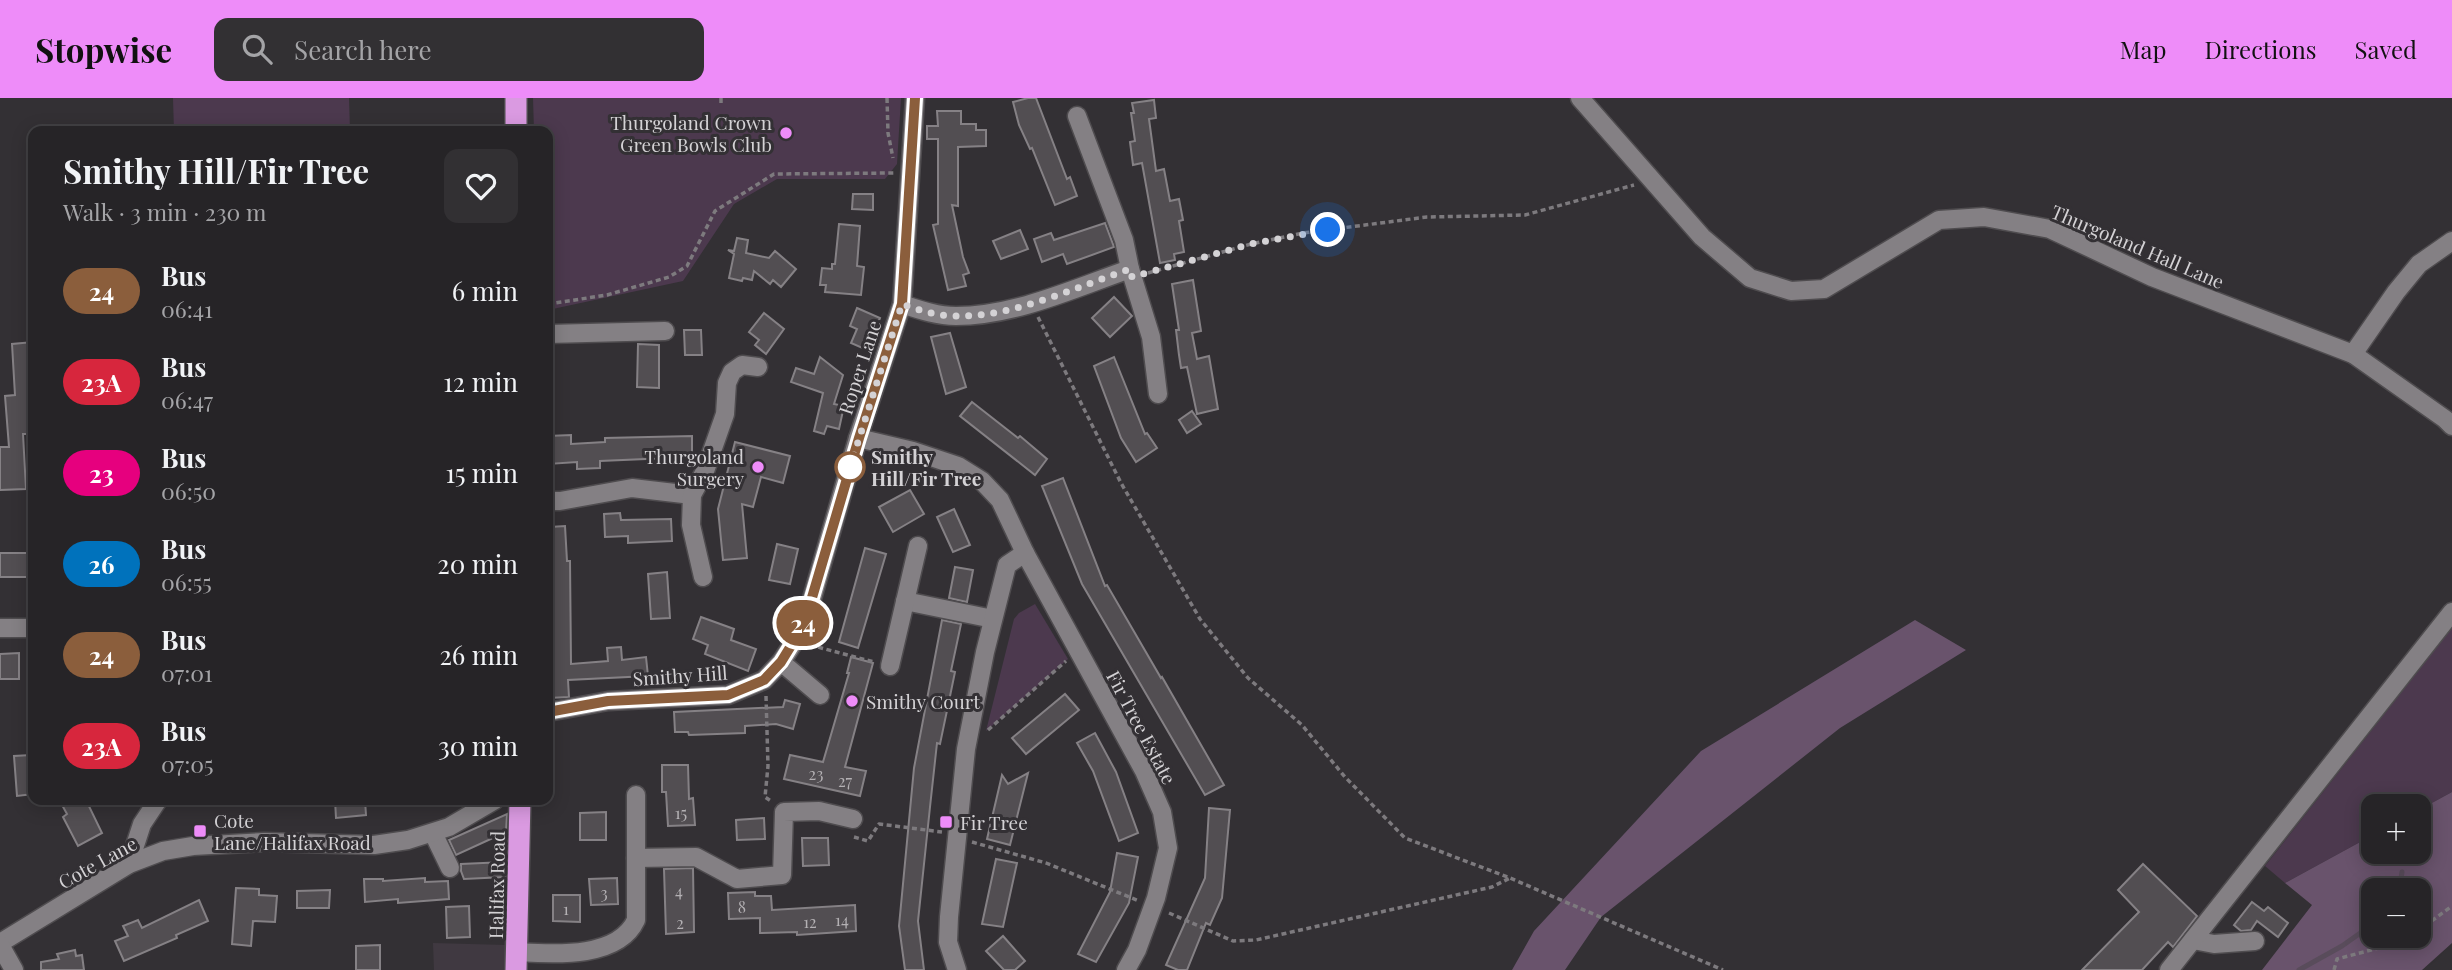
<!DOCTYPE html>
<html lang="en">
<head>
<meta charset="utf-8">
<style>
	:root { --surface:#262427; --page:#323033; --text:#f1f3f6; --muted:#a4a4a7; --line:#424144; --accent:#ee8cf9 }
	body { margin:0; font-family:"Playfair Display",serif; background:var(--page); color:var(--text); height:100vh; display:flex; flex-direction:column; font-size:26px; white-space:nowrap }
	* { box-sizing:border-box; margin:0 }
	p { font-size:23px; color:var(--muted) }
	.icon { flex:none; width:38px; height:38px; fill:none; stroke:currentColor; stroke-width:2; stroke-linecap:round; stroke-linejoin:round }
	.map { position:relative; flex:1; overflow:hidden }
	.drawer { position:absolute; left:28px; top:28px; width:525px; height:679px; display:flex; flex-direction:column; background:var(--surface); border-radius:14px; box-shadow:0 4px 18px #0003,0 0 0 2px var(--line) }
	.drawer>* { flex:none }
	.badge { padding:0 14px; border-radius:23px; font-size:24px; line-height:46px }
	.controls { position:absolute; left:2361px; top:696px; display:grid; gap:14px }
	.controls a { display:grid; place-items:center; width:70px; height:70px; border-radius:14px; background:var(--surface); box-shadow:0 4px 18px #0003,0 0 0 2px var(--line); font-size:35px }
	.you { position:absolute; width:35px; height:35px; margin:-18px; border:5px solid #fff; border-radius:50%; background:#1a73e8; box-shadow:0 0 0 10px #1a73e833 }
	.map>.badge { position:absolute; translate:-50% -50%; box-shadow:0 0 0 4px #fff }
	.round { display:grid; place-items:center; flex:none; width:74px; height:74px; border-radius:14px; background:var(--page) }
	.headline { display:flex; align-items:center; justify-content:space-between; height:119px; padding:0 35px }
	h1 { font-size:33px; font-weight:700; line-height:52px }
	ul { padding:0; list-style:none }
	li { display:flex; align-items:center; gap:21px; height:91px; padding:0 35px }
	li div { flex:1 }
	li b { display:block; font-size:26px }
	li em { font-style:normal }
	li .badge { min-width:77px; font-weight:700; text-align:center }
	header { display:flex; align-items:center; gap:42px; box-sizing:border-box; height:98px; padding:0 35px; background:var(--accent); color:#111 }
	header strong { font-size:33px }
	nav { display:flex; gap:38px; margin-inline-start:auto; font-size:24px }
	.search { width:490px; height:63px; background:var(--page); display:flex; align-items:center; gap:18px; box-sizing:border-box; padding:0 24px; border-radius:14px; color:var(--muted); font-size:26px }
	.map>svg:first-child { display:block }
	.built { fill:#403941 }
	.green { fill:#4c394e }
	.forest { fill:#69536c; fill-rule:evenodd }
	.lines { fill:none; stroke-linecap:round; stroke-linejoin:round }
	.stream { stroke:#594c5b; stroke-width:5 }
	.building { fill:#524e52; stroke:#858185; stroke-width:2 }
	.minor-casing { stroke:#4f4c4f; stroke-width:21 }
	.highway-casing { stroke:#4f4c4f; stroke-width:24 }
	.path { stroke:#7d7a7e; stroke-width:3.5; stroke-dasharray:5 3.5; stroke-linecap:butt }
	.minor { stroke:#848084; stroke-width:18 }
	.highway { stroke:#da9ae1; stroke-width:21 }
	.line-casing { stroke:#fff; stroke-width:16 }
	.line { stroke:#8b5e3c; stroke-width:10 }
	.walk { stroke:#d4d2d5; stroke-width:7; stroke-dasharray:0 12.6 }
	.poi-dot { fill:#ee8cf9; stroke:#333034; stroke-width:2.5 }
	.stop-dot { fill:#fff; stroke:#8b5e3c; stroke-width:3.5 }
	.labels { text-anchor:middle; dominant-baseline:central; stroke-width:6; stroke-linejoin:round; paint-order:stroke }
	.number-label { font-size:16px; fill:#b4b1b4 }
	.poi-label { font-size:19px; fill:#d4d2d5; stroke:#333034; text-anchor:start }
	.street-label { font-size:19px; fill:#d4d2d5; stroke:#333034 }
	.stop-label { font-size:19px; font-weight:bold; fill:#d4d2d5; stroke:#333034; text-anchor:start }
</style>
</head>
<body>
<header>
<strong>Stopwise</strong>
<div class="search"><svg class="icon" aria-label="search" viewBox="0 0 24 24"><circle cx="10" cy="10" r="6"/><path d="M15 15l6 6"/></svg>Search here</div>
<nav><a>Map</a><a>Directions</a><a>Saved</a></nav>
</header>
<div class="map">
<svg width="2452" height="872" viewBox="0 0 2452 872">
	<rect width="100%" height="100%" fill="#333034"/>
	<polygon class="built" points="433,845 506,847 505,872 434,872"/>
	<g class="green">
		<polygon points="173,0 349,0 350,33 174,33"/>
		<polygon points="533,0 901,0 897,66 885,81 777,81 734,106 683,183 548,212 548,33 534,33"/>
		<polygon points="1035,506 1068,561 986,633 1014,521 1019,515"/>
		<polygon points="2452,530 2452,694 2419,712 2418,709 2373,709 2373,737 2285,785 2265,768"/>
	</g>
	<g class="forest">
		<polygon points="1915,522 1966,552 1840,630 1601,819 1565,872 1512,872 1534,833 1701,653"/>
		<path d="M2452,694V845L2422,872H2262L2312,807L2285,785L2373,737V754H2418L2419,712ZM2373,793H2418V838H2373Z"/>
	</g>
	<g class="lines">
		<g class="stream">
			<polyline points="2399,793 2402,774"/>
			<polyline points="2299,872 2342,848 2373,826"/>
		</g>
	</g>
	<g class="building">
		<polygon points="1028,0 1036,0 1067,81 1070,79 1077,98 1055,107 1032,50 1030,51 1019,27 1013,4"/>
		<polygon points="1154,2 1156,20 1149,21 1156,73 1164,71 1170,103 1179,101 1183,122 1179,123 1184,154 1174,156 1175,162 1160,165 1142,65 1133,67 1130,44 1135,43 1131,15 1134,15 1132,5"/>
		<polygon points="937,13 961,13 961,26 976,26 976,32 986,32 986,48 958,49 958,108 952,107 963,159 969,175 963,177 966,188 948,192 933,127 938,126 938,41 927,41 927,28 938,28"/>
		<polygon points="853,96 873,96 873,112 852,111"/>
		<polygon points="1105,125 1114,149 1067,166 1063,156 1042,164 1034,141 1051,135 1054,142"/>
		<polygon points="839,126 860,128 857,168 864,169 861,197 825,194 826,187 820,187 822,170 832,171 832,166 835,166"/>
		<polygon points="1020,132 1028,151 1001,161 993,143"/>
		<polygon points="737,140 748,142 746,155 769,160 775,153 796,171 781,189 773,182 770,186 754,173 752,182 743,180 742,183 729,180 734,156 728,152 734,153"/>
		<polygon points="1193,182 1201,233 1192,235 1197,261 1209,258 1218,311 1197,316 1187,269 1181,270 1179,257 1176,232 1179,232 1172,186"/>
		<polygon points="1114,199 1132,218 1110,239 1092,220"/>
		<polygon points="857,210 880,220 867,252 851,245 857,231 850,228"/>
		<polygon points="764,215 784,231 766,256 755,247 759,242 749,234"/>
		<polygon points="684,232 701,232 702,257 685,257"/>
		<polygon points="950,235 966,289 946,296 931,239"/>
		<polygon points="33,244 33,285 28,285 32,336 23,336 26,391 0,392 0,349 9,349 5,298 15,297 12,246"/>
		<polygon points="638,246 659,247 659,290 637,289"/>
		<polygon points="820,259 843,277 834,306 844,308 839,331 827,328 824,336 814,333 823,295 791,284 796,270 814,276"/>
		<polygon points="1114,259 1145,336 1147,335 1157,350 1136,364 1121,340 1094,268"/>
		<polygon points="972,304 1018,340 1020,338 1047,361 1035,377 960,318"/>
		<polygon points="1192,313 1201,326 1187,335 1179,322"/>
		<polygon points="571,337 571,346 605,344 605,340 692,338 692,359 600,363 600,370 577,371 577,364 548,366 548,338"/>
		<polygon points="735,344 790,358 783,385 761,379 753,409 742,406 747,460 723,462 718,411"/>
		<polygon points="1063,380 1105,488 1107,487 1161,580 1162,579 1224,687 1205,697 1082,486 1042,388"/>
		<polygon points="910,392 924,416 893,434 879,409"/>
		<polygon points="954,411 970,447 953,454 937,419"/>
		<polygon points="620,415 621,422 671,421 672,443 628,445 628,438 605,439 604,416"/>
		<polygon points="565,428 567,463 570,463 571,566 608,563 607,550 621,549 622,562 646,559 648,578 568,582 569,599 548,600 548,464 552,464 550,429"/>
		<polygon points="777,446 798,451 790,486 769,482"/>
		<polygon points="865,450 886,456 858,550 839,544"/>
		<rect x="0" y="455" width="33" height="24"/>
		<polygon points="955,469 973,472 967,504 949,500"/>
		<polygon points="667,474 670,520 651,521 648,476"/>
		<polygon points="701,519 734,531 731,542 756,551 748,573 705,556 708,547 693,541"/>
		<polygon points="942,522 961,526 951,573 955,574 949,603 940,646 937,645 930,709 918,823 924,872 905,872 899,828 914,670"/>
		<polygon points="19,555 19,581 0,581 0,556"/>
		<polygon points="851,559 873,565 845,669 866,673 860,698 784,681 790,657 823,664 849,575 847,575"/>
		<polygon points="1065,596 1079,612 1026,656 1012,640"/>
		<polygon points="785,602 800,606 793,631 776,626 745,628 745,635 689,637 688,634 675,634 674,614 783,609"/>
		<polygon points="1095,635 1116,674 1138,735 1119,743 1093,673 1077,645"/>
		<polygon points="31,657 33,696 17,698 14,658"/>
		<polygon points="662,667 688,667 689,701 693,700 695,727 668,728 666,694 662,694"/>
		<polygon points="1028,675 1010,747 987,741 1002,677 1008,686"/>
		<polygon points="71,702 86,702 102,735 78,748 63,719 67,716 62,707"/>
		<polygon points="335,702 365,702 366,717 336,720"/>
		<polygon points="1209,710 1230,712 1222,800 1210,827 1206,825 1187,872 1178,872 1166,867 1205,780"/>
		<polygon points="606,714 606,742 580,742 580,715"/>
		<polygon points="507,716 506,734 456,757 449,742"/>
		<polygon points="764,720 765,741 737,742 736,722"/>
		<polygon points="802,740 828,740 829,767 803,768"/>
		<polygon points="1117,755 1138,759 1129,805 1096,864 1078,856 1110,794"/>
		<polygon points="996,761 1017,765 1003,829 982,826"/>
		<polygon points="505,764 505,779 464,781 461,773 461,766"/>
		<polygon points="2143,766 2197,818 2173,849 2168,844 2142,872 2082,872 2139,814 2118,792"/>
		<polygon points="693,770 694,834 666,836 664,771"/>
		<polygon points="425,780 425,784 448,783 449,801 398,805 398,801 365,804 364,781 383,781 383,783"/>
		<polygon points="617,780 618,806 591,807 589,781"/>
		<polygon points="236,790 259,791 259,797 277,798 275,824 253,823 251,848 232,846"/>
		<polygon points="330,792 329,810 297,810 297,793"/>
		<polygon points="755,794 755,798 771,798 772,812 855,807 856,833 797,837 797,834 760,835 760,820 729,821 728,795"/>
		<polygon points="553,797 580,797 580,824 553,823"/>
		<polygon points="199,802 208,823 176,837 177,840 124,863 115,843 128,838 123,828 138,822 142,830"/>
		<polygon points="2252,804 2264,813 2268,809 2288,825 2278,839 2257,823 2251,832 2241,833 2234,827"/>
		<polygon points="469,808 470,839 447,840 446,809"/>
		<polygon points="1003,838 1025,863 1015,872 1004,872 986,853"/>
		<polygon points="380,847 380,872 356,872 356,848"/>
		<polygon points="75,852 76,858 82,857 84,872 41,872 41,864 59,861 57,856"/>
	</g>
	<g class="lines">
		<g class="minor-casing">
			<g id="minor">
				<polyline points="1580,0 1702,139 1750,180 1791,193 1824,191 1939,122 1984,119 2050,131 2152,179 2353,256 2445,321 2452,328"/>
				<polyline points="1077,18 1124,142 1130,171 1151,239 1158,296"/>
				<path d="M902,206C920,212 937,218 956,218C1015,218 1075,190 1130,171"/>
				<polyline points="548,236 665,233"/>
				<polyline points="2353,256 2396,194 2419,166 2452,143"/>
				<polyline points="858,340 913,353 958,368 982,383 1000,402 1025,455 1144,673 1162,714 1168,750 1156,800 1137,852 1126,872"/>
				<polyline points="548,403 560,403 632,390 692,397"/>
				<polyline points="703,479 691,427 692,397 705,373 725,316 727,285 732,274 742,267 758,269"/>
				<polyline points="905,503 993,521"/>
				<polyline points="0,530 33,530"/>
				<polyline points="781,564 820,597"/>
				<polyline points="890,568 918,448"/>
				<polyline points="548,614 608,603 728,597 764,582 781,564 798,538 811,504 858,340 902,206 915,0"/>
				<polyline points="433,735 450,770"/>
				<polyline points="636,760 696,759 737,781 782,777 784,714 819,713 853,721"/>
				<polyline points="129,766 142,726 158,702"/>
				<polyline points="2193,842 2214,846 2255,843"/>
				<polyline points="0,845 129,766 163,753 193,748 264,744 374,747 408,742 449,729 495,702"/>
				<polyline points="0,847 14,872"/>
				<path d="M518,854C554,856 618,861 636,822V697"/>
				<polyline points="957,872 948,844 949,819 966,651 985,554 1007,467 1025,455"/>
				<polyline points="2169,872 2452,514"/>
			</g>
		</g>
		<g class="highway-casing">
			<g id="highway">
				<polyline points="516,0 516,33"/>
				<polyline points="516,872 520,702"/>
			</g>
		</g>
		<g class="path">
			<polyline points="721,0 721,6"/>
			<polyline points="887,0 888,35 893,60"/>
			<polyline points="1148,175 1251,146 1303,135 1427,119 1525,117 1634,87"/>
			<polyline points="548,206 607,197 669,179 687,168 715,113 774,76 894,75"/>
			<polyline points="1038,219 1121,385 1200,521 1248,580 1302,627 1345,679 1405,740 1510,780 1723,872"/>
			<polyline points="810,547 874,564"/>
			<polyline points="766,598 768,668 765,699 771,703"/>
			<polyline points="988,632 1066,563"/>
			<polyline points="854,739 868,743 879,726 942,734"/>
			<polyline points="972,744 1046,765 1139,803"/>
			<polyline points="1169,815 1233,843 1256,842 1492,789 1510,780"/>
			<polyline points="2418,833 2452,808"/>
			<polyline points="2334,872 2337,861 2405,843 2411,838"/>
		</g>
		<use href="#minor" class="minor"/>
		<use href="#highway" class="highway"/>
	</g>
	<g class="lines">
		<g class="line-casing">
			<polyline id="line" points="548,614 608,603 728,597 764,582 781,564 797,538 811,503 859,340 902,206 915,0"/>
		</g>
		<use href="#line" class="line"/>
		<path class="walk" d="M850,369L902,206C919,212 936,218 954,218C1012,220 1076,189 1130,171L1132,179L1251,146L1328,132"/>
	</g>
	<g class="poi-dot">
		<circle cx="786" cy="35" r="7"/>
		<circle cx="758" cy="369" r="7"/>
		<circle cx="852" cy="603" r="7"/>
		<rect x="939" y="717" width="14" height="14" rx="3.5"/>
		<rect x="193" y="726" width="14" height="14" rx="3.5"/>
	</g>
	<circle class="stop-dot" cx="850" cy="369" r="14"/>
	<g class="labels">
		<g class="number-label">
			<text x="816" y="675">23</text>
			<text x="845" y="682">27</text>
			<text x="681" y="714">15</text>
			<text x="679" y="792">4</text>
			<text x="604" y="794">3</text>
			<text x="742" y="808">8</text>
			<text x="566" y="810">1</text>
			<text x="842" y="821">14</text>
			<text x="810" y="823">12</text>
			<text x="680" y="824">2</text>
		</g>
		<g class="poi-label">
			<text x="772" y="24" text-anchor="end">Thurgoland Crown<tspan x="772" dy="22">Green Bowls Club</tspan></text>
			<text x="744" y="358" text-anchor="end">Thurgoland<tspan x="744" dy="22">Surgery</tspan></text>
			<text x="866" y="603">Smithy Court</text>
			<text x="214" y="722">Cote<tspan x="214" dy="22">Lane/Halifax Road</tspan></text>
			<text x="960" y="724">Fir Tree</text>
		</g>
		<g class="street-label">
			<text transform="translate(2138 148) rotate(23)">Thurgoland Hall Lane</text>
			<text transform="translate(859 269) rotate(-72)">Roper Lane</text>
			<text transform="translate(680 577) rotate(-4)">Smithy Hill</text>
			<text transform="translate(1142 629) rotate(62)">Fir Tree Estate</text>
			<text transform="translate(97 764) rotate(-29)">Cote Lane</text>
			<text transform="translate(496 787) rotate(-89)">Halifax Road</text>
		</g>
		<g class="stop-label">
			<text x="871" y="358">Smithy<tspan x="871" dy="22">Hill/Fir Tree</tspan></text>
		</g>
	</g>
</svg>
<div class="controls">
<a>+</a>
<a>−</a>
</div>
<div class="you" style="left:1328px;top:132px"></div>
<b class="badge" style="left:803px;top:525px;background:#8b5e3c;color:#fff">24</b>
<section class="drawer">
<div class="headline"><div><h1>Smithy Hill/Fir Tree</h1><p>Walk · 3 min · 230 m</p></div><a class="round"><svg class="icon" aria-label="heart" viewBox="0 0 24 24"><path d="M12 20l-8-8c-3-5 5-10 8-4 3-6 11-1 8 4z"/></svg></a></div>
<ul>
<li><span class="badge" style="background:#8b5e3c;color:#fff">24</span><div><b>Bus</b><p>06:41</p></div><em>6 min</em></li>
<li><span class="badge" style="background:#d7263d;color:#fff">23A</span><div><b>Bus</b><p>06:47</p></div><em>12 min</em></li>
<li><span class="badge" style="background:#e6007e;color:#fff">23</span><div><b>Bus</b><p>06:50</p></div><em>15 min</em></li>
<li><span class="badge" style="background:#0072bc;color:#fff">26</span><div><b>Bus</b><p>06:55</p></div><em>20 min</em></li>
<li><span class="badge" style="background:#8b5e3c;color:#fff">24</span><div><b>Bus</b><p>07:01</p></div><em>26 min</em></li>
<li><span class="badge" style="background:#d7263d;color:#fff">23A</span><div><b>Bus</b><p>07:05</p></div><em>30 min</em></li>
</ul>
</section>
</div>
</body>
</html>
